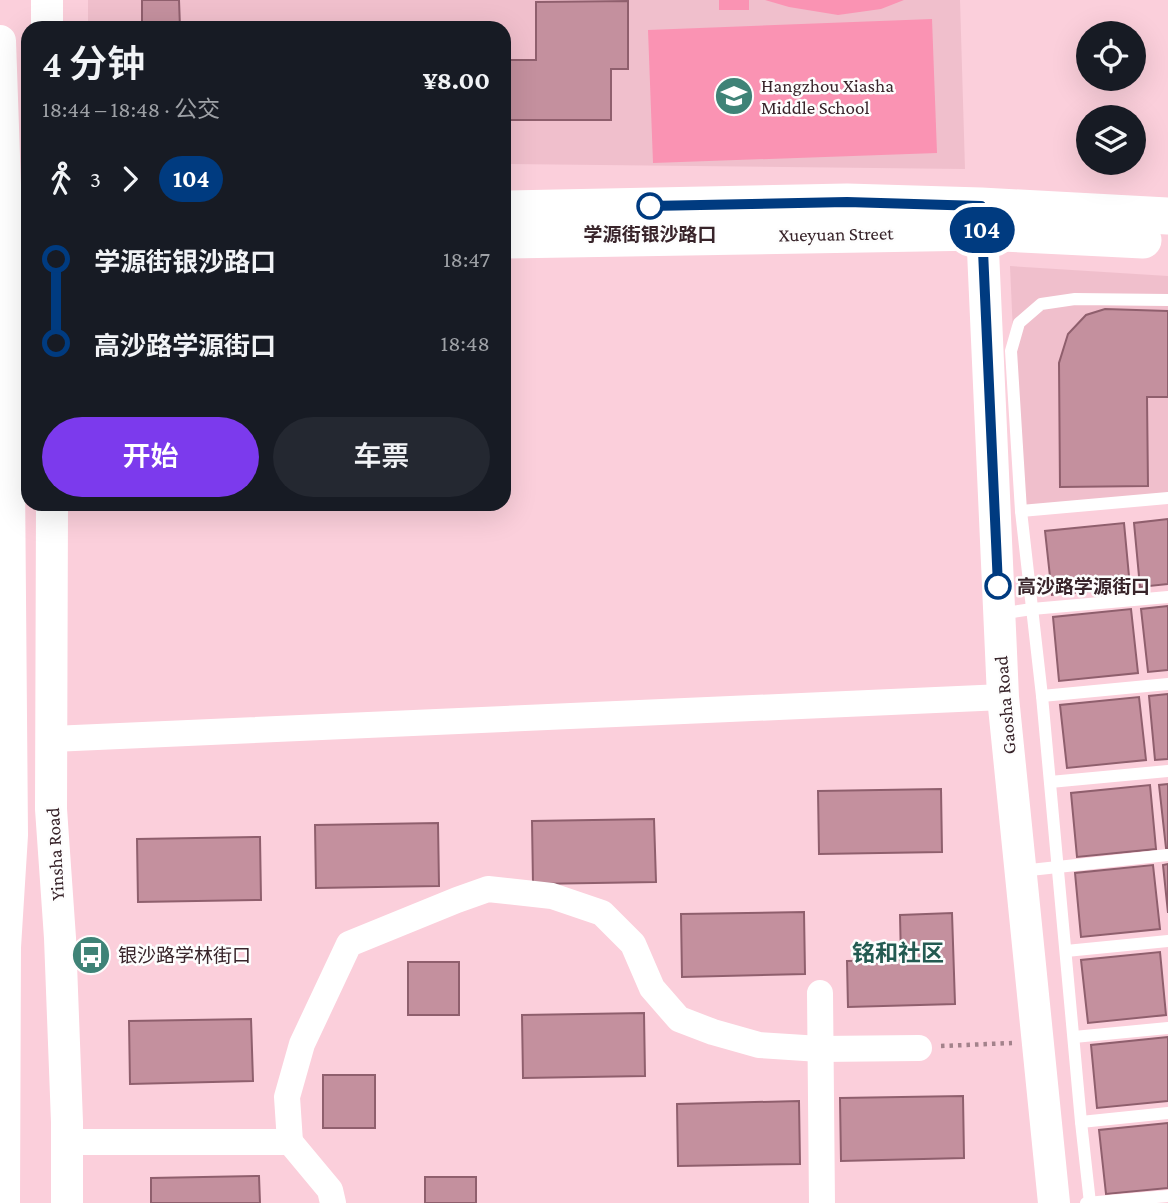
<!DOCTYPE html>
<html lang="zh">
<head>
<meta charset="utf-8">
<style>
	:root { --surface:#171b24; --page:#242831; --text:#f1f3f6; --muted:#9ea1a6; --accent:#7c3aed }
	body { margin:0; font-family:"Crimson Pro","Noto Sans SC",serif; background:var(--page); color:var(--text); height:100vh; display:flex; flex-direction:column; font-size:26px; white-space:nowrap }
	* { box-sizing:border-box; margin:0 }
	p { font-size:23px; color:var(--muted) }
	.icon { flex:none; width:38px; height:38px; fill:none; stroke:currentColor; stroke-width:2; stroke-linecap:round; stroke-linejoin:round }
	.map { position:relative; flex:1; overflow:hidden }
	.details { position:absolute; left:21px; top:21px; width:490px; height:490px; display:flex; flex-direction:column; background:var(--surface); border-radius:21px; box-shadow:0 7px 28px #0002 }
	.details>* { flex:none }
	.badge { padding:0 14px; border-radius:23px; font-size:24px; line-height:46px }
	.buttons { position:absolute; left:1076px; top:21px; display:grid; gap:14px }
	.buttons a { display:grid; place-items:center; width:70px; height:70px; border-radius:50%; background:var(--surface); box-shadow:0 7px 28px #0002; font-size:35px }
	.map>.badge { position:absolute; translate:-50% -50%; box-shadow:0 0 0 4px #fff }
	.legs { display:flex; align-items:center; gap:10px; height:77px; padding:0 21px; font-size:23px }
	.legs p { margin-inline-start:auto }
	.summary { display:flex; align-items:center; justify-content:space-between; height:119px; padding:0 21px }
	h1 { font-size:38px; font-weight:600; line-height:52px }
	.action { display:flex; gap:14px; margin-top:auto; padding:14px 21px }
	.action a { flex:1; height:80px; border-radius:42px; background:var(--accent); color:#fff; font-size:28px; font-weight:600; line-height:80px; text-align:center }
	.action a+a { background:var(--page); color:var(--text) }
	ul { padding:0 21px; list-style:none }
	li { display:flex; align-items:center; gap:24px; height:84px; font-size:26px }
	li i { display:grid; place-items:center; width:10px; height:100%; margin:0 9px; background:currentColor }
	li i::after { content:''; width:18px; height:18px; margin:-9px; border:5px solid; border-radius:50%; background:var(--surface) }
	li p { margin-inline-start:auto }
	li:first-child i { background:linear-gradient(#0000 50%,currentColor 0) }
	li:last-child i { background:linear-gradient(currentColor 50%,#0000 0) }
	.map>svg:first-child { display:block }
	.built { fill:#f0bfcc }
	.green { fill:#fa93b3 }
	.building { fill:#c4909e; stroke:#8f5f6d; stroke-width:2 }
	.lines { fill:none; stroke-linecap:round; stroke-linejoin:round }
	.path { stroke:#a3828b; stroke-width:4.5; stroke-dasharray:3.5 5; stroke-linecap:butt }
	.service { stroke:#fff; stroke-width:12 }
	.minor { stroke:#fff; stroke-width:26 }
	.tertiary { stroke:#fff; stroke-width:32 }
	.secondary { stroke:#fff; stroke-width:37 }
	.line-1-casing { stroke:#fff; stroke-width:16 }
	.line-1 { stroke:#003b80; stroke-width:10 }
	.stop-1-dot { fill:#fff; stroke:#003b80; stroke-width:3.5 }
	.labels { text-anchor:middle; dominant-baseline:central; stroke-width:5; stroke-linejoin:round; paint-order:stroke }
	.poi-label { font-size:19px; fill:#38242a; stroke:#fdfdfd; text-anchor:start }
	.stop-label { font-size:19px; font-weight:bold; fill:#38242a; stroke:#fdfdfd }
	.street-label { font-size:19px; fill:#38242a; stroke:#fdfdfd }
	.quarter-label { font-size:23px; font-weight:bold; fill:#235a51; stroke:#fdfdfd }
</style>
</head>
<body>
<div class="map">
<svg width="1168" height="1203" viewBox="0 0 1168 1203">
	<rect width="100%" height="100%" fill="#fbcfdb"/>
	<g class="built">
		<polygon points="88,0 960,0 965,169 504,164 504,28 88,28"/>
		<polygon points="1010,266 1168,276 1168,499 1021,511"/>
	</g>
	<g class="green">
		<rect x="719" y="0" width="30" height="10"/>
		<polygon points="765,0 904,0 881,9 838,15 789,7"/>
		<polygon points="932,19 937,153 653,163 648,30"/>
	</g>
	<g class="building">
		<polygon points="142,0 179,0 180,28 142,28"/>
		<polygon points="628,1 628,69 611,69 611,120 504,120 504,60 536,60 536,2"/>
		<polygon points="1105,309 1168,311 1168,397 1147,397 1148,486 1060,487 1059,363 1068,334 1086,315"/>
		<polygon points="1168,519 1168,584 1140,587 1134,523"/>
		<polygon points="1124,523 1130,587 1052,595 1045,531"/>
		<polygon points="1168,606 1168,670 1148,672 1141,609"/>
		<polygon points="1131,609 1138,673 1059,681 1053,617"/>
		<polygon points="1168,694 1168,759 1155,760 1149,696"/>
		<polygon points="1139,697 1146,760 1067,768 1060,705"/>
		<polygon points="1168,784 1168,848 1166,848 1159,785"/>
		<polygon points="1150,785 1156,849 1077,857 1071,793"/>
		<polygon points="941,789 942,852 819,854 818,791"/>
		<polygon points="654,819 656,882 533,884 532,821"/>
		<polygon points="438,823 439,886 316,888 315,825"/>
		<polygon points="260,837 261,900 138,902 137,839"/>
		<polygon points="1168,864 1168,913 1163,865"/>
		<polygon points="1153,865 1160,929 1081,937 1075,873"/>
		<polygon points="804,912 805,974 682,977 681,914"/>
		<polygon points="952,913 955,1004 848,1007 847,961 901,960 900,915"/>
		<polygon points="1160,952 1166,1015 1088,1023 1081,960"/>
		<rect x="408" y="962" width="51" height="53"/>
		<polygon points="644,1013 645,1076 523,1078 522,1015"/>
		<polygon points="251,1019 253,1081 130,1084 129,1021"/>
		<polygon points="1168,1037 1168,1101 1097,1108 1091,1045"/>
		<rect x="323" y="1075" width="52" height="53"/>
		<polygon points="963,1096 964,1158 841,1161 840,1098"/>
		<polygon points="799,1101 800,1164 678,1166 677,1104"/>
		<polygon points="1168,1123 1168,1188 1106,1194 1099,1130"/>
		<polygon points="259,1176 260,1203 151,1203 151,1178"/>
		<rect x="425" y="1177" width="51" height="26"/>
	</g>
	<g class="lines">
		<polyline class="path" points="941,1046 1012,1043"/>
		<g class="service">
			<polyline points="1021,511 1168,498"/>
			<polyline points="999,614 1032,609 1168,597"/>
			<polyline points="1042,696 1168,684"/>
			<polyline points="1050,782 1168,771"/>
			<polyline points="1021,871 1168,855"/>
			<polyline points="1066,951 1168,941"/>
			<polyline points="1074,1037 1168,1028"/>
			<polyline points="1081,1122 1168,1113"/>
			<polyline points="1086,1203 1168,1196"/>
			<polyline points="1090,1203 1081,1122 1042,696 1021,511 1011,351 1019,323 1041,304 1075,299 1168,300"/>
		</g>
		<g class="minor">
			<polyline points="52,739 1003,697"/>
			<polyline points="820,993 822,1203"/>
			<polyline points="67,1142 290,1142 330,1190 333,1203"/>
			<polyline points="290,1142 287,1097 302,1044 349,944 457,900 488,889 552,896 602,913 633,944 652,988 679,1019 713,1032 759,1045 820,1049 919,1048"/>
		</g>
		<g class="tertiary">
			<polyline points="47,0 47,28"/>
			<polyline points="0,41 7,243 12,835 5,947 4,1203"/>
			<polyline points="981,206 1003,697 1054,1203"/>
			<polyline points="52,504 51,809 60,938 67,1122 67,1203"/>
		</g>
		<g class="secondary">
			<polyline points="504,209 847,202 981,206 1168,216"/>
			<polyline points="504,240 982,232 1143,240"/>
			<polyline points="0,243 28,240"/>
			<polyline points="0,276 28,274"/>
		</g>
	</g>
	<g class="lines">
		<g class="line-1-casing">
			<polyline id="line-1" points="650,206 847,202 981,206 998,586"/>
		</g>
		<use href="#line-1" class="line-1"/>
	</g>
	<defs>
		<g id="school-disc" transform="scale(2.0125)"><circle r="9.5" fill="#3f8377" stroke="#fdfdfd"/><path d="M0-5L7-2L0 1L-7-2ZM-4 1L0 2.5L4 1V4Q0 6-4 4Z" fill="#fff"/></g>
		<g id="bus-disc" transform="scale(2.0125)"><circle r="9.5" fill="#3f8377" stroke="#fdfdfd"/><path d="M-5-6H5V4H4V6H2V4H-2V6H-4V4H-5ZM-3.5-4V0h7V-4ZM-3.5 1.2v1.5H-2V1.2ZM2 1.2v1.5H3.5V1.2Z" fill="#fff"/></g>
	</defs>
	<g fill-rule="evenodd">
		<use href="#school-disc" x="734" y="96"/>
		<use href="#bus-disc" x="91" y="955"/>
	</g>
	<g class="stop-1-dot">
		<circle cx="650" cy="206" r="12"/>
		<circle cx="998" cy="586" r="12"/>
	</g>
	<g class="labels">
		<g class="poi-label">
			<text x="761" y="85">Hangzhou Xiasha<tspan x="761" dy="22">Middle School</tspan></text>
			<text x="118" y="955">银沙路学林街口</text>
		</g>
		<g class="stop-label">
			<text x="650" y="234">学源街银沙路口</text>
			<text x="1017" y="586" text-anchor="start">高沙路学源街口</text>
		</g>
		<g class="street-label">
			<text transform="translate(836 234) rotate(-1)">Xueyuan Street</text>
			<text transform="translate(1005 705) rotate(-95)">Gaosha Road</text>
			<text transform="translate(55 854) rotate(-93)">Yinsha Road</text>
		</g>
		<g class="quarter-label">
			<text x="898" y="953">铭和社区</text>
		</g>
	</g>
</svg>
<div class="buttons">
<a><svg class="icon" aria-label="locate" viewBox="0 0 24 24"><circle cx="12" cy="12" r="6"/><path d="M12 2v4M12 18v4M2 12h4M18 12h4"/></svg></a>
<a><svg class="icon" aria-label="layers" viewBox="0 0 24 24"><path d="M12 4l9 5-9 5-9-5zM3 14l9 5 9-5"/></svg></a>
</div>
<b class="badge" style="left:982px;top:230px;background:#003b80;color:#fff">104</b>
<section class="details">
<div class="summary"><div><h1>4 分钟</h1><p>18:44 – 18:48 · 公交</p></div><b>¥8.00</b></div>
<div class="legs"><svg class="icon" aria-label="walk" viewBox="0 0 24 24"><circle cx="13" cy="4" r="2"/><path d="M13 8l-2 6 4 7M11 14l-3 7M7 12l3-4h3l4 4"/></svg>3<svg class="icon" aria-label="forward" viewBox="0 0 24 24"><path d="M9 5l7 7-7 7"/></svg><b class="badge" style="background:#003b80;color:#fff">104</b></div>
<ul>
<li><i style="color:#003b80"></i><b>学源街银沙路口</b><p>18:47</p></li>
<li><i style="color:#003b80"></i><b>高沙路学源街口</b><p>18:48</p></li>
</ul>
<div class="action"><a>开始</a><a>车票</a></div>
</section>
</div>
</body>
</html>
